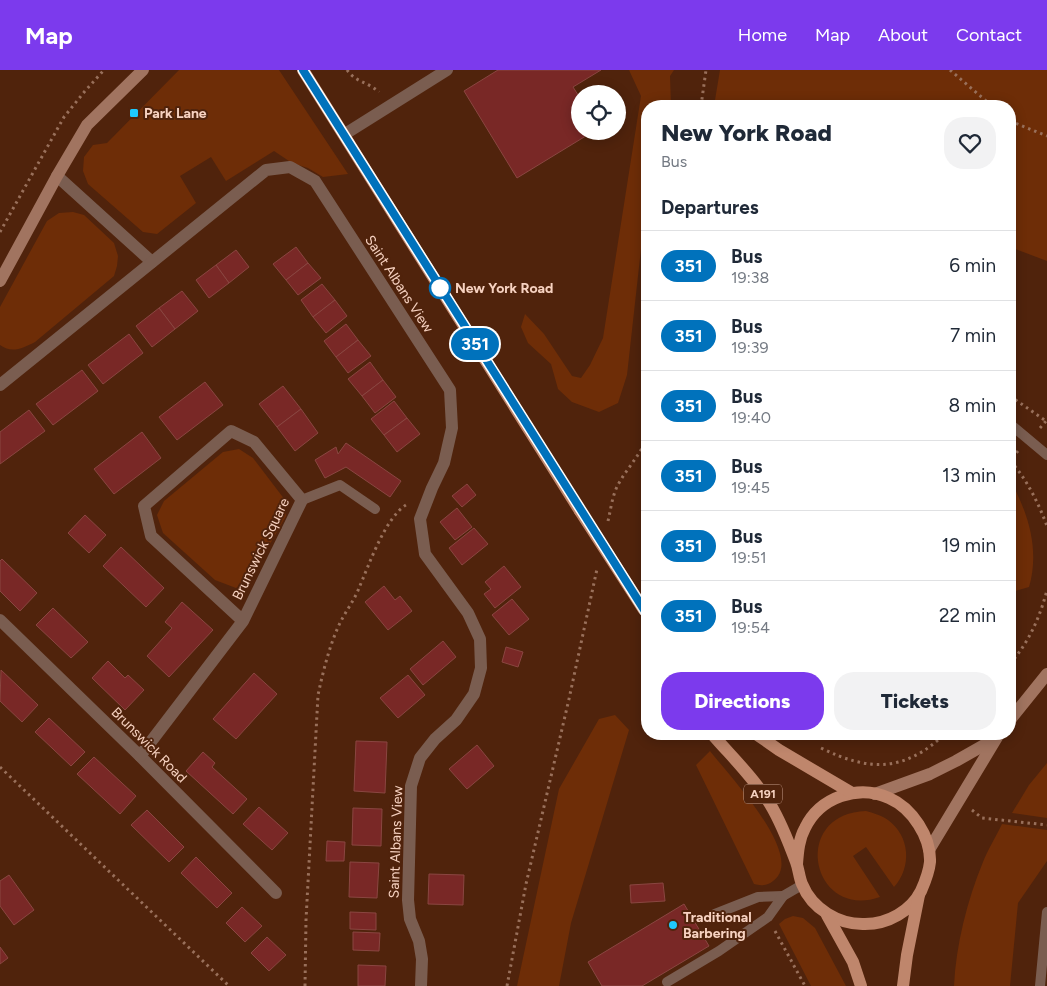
<!DOCTYPE html>
<html lang="en">
<head>
<meta charset="utf-8">
<style>
	:root { --surface:#fff; --page:#f2f2f3; --text:#1f2937; --muted:#747a83; --line:#e0e1e3; --accent:#7c3aed }
	body { margin:0; font-family:Figtree,sans-serif; background:var(--page); color:var(--text); height:100vh; display:flex; flex-direction:column; font-size:19px; white-space:nowrap }
	* { box-sizing:border-box; margin:0 }
	p { font-size:16px; color:var(--muted) }
	.icon { flex:none; width:28px; height:28px; fill:none; stroke:currentColor; stroke-width:2; stroke-linecap:round; stroke-linejoin:round }
	.map { position:relative; flex:1; overflow:hidden }
	.sheet { position:absolute; left:641px; top:30px; width:375px; height:640px; display:flex; flex-direction:column; background:var(--surface); border-radius:20px; box-shadow:0 2px 12px #0003 }
	.sheet>* { flex:none }
	.badge { padding:0 10px; border-radius:16px; font-size:18px; line-height:32px }
	.fabs { position:absolute; left:571px; top:15px; display:grid; gap:10px }
	.fabs a { display:grid; place-items:center; width:55px; height:55px; border-radius:50%; background:var(--surface); box-shadow:0 2px 12px #0003; font-size:25px }
	.map>.badge { position:absolute; translate:-50% -50%; box-shadow:0 0 0 2px #fff }
	h2 { padding:0 20px; font-size:19px; line-height:45px }
	.round { display:grid; place-items:center; flex:none; width:52px; height:52px; border-radius:20px; background:var(--page) }
	.summary { display:flex; align-items:center; justify-content:space-between; height:85px; padding:0 20px }
	h1 { font-size:24px; font-weight:800; line-height:38px }
	.cta { display:flex; gap:10px; margin-top:auto; padding:10px 20px }
	.cta a { flex:1; height:58px; border-radius:20px; background:var(--accent); color:#fff; font-size:20px; font-weight:800; line-height:58px; text-align:center }
	.cta a+a { background:var(--page); color:var(--text) }
	ul { padding:0; list-style:none }
	li { display:flex; align-items:center; gap:15px; height:70px; padding:0 20px; border-top:1px solid var(--line) }
	li div { flex:1 }
	li b { display:block; font-size:19px }
	li em { font-style:normal }
	li .badge { min-width:55px; font-weight:700; text-align:center }
	header { display:flex; align-items:center; gap:30px; box-sizing:border-box; height:70px; padding:0 25px; background:var(--accent); color:#fff }
	header strong { font-size:24px }
	nav { display:flex; gap:28px; margin-inline-start:auto; font-size:18px }
	.map>svg:first-child { display:block }
	.green { fill:#6e2d07 }
	.building { fill:#792826; stroke:#8a4641 }
	.lines { fill:none; stroke-linecap:round; stroke-linejoin:round }
	.path { stroke:#99705b; stroke-width:3; stroke-dasharray:2.5 4; stroke-linecap:butt }
	.lane { stroke:#7a5d50; stroke-width:10 }
	.street { stroke:#7a5d50; stroke-width:12 }
	.secondary { stroke:#a17460; stroke-width:12 }
	.primary { stroke:#bf866c; stroke-width:12 }
	.primary-bridge { stroke:#bf866c; stroke-width:12 }
	.line-casing { stroke:#fff; stroke-width:11 }
	.line { stroke:#0072bc; stroke-width:8 }
	.poi-dot { fill:#1ec9fd; stroke:#50230c; stroke-width:2 }
	.stop-dot { fill:#fff; stroke:#0072bc; stroke-width:2.5 }
	.labels { text-anchor:middle; dominant-baseline:central; stroke-width:4; stroke-linejoin:round; paint-order:stroke }
	.shield { fill:#50230c; stroke:#c59e8b; stroke-width:1 }
	.shield-label { font-size:12px; font-weight:bold; fill:#f7d2c1 }
	.poi-label { font-size:14px; font-weight:bold; fill:#f7d2c1; stroke:#50230c; text-anchor:start }
	.street-label { font-size:14px; fill:#f7d2c1; stroke:#50230c }
	.stop-label { font-size:14px; font-weight:bold; fill:#f7d2c1; stroke:#50230c; text-anchor:start }
</style>
</head>
<body>
<header>
<strong>Map</strong>
<nav><a>Home</a><a>Map</a><a>About</a><a>Contact</a></nav>
</header>
<div class="map">
<svg width="1047" height="916" viewBox="0 0 1047 916">
	<rect width="100%" height="100%" fill="#50230c"/>
	<g class="green">
		<polygon points="179,0 279,0 348,104 323,107 308,98 292,93 274,81 226,111 211,87 180,106 196,133 157,164 143,162 88,114 83,101 84,87 93,75 107,73"/>
		<polygon points="629,0 674,0 670,6 671,36 648,36 647,139 645,143 627,305 618,333 599,342 572,332 558,319 551,294 528,273 521,257 525,244 544,264 572,306 581,308 590,295 603,268 641,26"/>
		<polygon points="720,0 1047,0 1047,191 1010,177 1010,36 714,36"/>
		<path d="M73,142L84,145L114,173L118,186L117,196L114,206L35,272C23,278 12,284 0,275V237L47,151L59,143Z"/>
		<polygon points="239,379 253,388 285,430 286,446 251,507 236,518 215,510 163,463 157,445 164,431 223,382"/>
		<path d="M1010,410C1028,442 1040,480 1029,517L1015,521L1010,519Z"/>
		<polygon points="615,645 629,660 571,853 559,916 517,916 559,719 599,649"/>
		<path d="M710,681C727,703 798,778 778,806C772,814 764,817 754,814L696,695Z"/>
		<polygon points="1047,693 1047,748 1012,743 1029,715"/>
		<path d="M866,741C873,743 881,745 888,750C910,766 912,797 894,817L866,777L853,786L880,827C812,851 789,744 866,741Z"/>
		<path d="M1002,754L1047,760V791L1018,833L1010,916H954C956,875 967,831 983,792C988,779 996,767 1002,754Z"/>
		<polygon points="793,846 803,848 815,858 846,916 811,916 779,854 785,849"/>
	</g>
	<g class="building">
		<polygon points="498,0 601,0 573,17 580,28 580,61 594,61 517,108 464,21"/>
		<polygon points="296,177 308,193 286,210 273,194"/>
		<polygon points="236,180 249,197 229,213 216,195"/>
		<polygon points="308,193 321,208 298,225 286,210"/>
		<polygon points="216,195 229,213 209,228 196,210"/>
		<polygon points="322,214 335,230 313,247 301,230"/>
		<polygon points="182,221 198,241 175,259 159,238"/>
		<polygon points="335,230 347,246 326,263 313,247"/>
		<polygon points="159,238 175,259 152,277 136,256"/>
		<polygon points="346,254 358,270 336,287 324,271"/>
		<polygon points="129,264 143,283 103,314 88,295"/>
		<polygon points="358,270 371,286 348,303 336,287"/>
		<polygon points="370,292 383,310 362,326 348,309"/>
		<polygon points="82,300 98,321 53,355 36,334"/>
		<polygon points="383,310 396,327 375,343 362,326"/>
		<polygon points="205,312 223,335 177,370 159,347"/>
		<polygon points="283,316 301,339 277,357 259,334"/>
		<polygon points="394,331 407,348 384,365 371,349"/>
		<polygon points="301,339 318,363 295,381 277,357"/>
		<polygon points="29,340 45,361 0,394 0,362"/>
		<polygon points="407,348 420,364 397,382 384,365"/>
		<polygon points="142,362 161,388 114,424 94,399"/>
		<polygon points="346,373 401,411 390,427 346,397 325,408 315,390 336,377 338,384"/>
		<polygon points="467,414 476,425 462,437 452,426"/>
		<polygon points="457,438 472,457 455,470 440,452"/>
		<polygon points="85,445 106,465 89,483 68,463"/>
		<polygon points="474,458 488,474 462,495 449,478"/>
		<polygon points="121,477 164,518 146,537 103,496"/>
		<polygon points="2,489 37,523 20,541 0,521 0,491"/>
		<polygon points="504,496 521,517 495,538 484,524 491,519 485,512"/>
		<polygon points="384,516 395,530 400,526 412,541 388,560 365,532"/>
		<polygon points="512,529 529,549 509,565 492,545"/>
		<polygon points="182,532 213,560 169,607 147,586 172,558 165,552"/>
		<polygon points="53,538 88,572 71,588 36,555"/>
		<polygon points="443,571 456,587 423,615 410,599"/>
		<polygon points="506,577 523,582 518,597 502,592"/>
		<polygon points="108,591 125,608 128,605 144,620 125,640 92,608"/>
		<polygon points="1,600 38,635 22,652 0,631"/>
		<polygon points="254,603 277,624 236,669 213,649"/>
		<polygon points="408,605 425,625 398,648 380,628"/>
		<polygon points="49,648 85,682 71,696 35,662"/>
		<polygon points="356,671 387,672 385,723 354,721"/>
		<polygon points="477,675 494,696 467,719 449,699"/>
		<polygon points="203,682 215,693 212,697 247,729 233,744 186,701"/>
		<polygon points="94,687 136,726 120,744 77,704"/>
		<polygon points="259,737 288,763 272,780 243,754"/>
		<polygon points="353,738 382,739 381,776 352,775"/>
		<polygon points="147,740 184,777 169,792 131,755"/>
		<polygon points="327,771 345,772 344,791 326,791"/>
		<polygon points="196,787 232,823 217,838 181,803"/>
		<polygon points="350,792 379,793 377,828 349,827"/>
		<polygon points="429,804 464,805 463,835 428,834"/>
		<polygon points="9,805 34,840 14,855 0,836 0,811"/>
		<polygon points="663,813 665,831 631,833 630,815"/>
		<polygon points="684,834 709,876 642,916 602,916 588,892"/>
		<polygon points="242,837 262,856 245,872 226,853"/>
		<polygon points="350,842 376,843 376,860 350,859"/>
		<polygon points="353,862 380,863 379,881 353,880"/>
		<polygon points="267,867 286,885 269,901 251,883"/>
		<polygon points="0,877 8,888 0,894"/>
		<polygon points="358,895 386,896 385,916 358,916"/>
	</g>
	<g class="lines">
		<g class="path">
			<path d="M347,0C355,12 368,12 379,22"/>
			<polyline points="950,0 992,36"/>
			<polyline points="701,36 706,0"/>
			<polyline points="1010,51 1047,66"/>
			<polyline points="0,162 64,47 85,21 104,0"/>
			<polyline points="1010,326 1046,351"/>
			<polyline points="1040,358 1046,351"/>
			<path d="M1018,381L1010,390C1027,410 1038,432 1047,456"/>
			<path d="M608,451C611,439 612,425 619,413C628,397 641,384 648,366"/>
			<path d="M1010,594C1029,572 1040,547 1047,520"/>
			<path d="M821,678C870,702 904,702 945,664"/>
			<polyline points="0,697 229,916"/>
			<polyline points="972,740 982,748 1047,755"/>
			<polyline points="775,861 805,916"/>
			<path d="M305,916L306,850L318,625C323,602 329,577 339,555C345,542 354,531 359,518C369,495 385,448 406,435"/>
			<polyline points="507,916 526,814 569,629 597,499"/>
		</g>
		<g class="lane">
			<polyline points="1010,354 1047,385"/>
			<polyline points="302,430 340,415 375,439"/>
			<polyline points="715,844 758,827 783,826"/>
			<polyline points="667,912 719,881 768,847 783,826 802,815"/>
			<polyline points="1040,916 1047,842"/>
		</g>
		<g class="street">
			<polyline points="345,64 447,0"/>
			<polyline points="57,106 152,192"/>
			<polyline points="0,315 266,100 290,97 315,111 450,320 452,358 444,393 432,418 420,449 425,484 468,543 480,569 481,598 474,624 456,650 435,669 420,688 411,716 408,830 410,849 419,871 422,889 421,916"/>
			<polyline points="0,550 140,686 276,823"/>
			<polyline points="140,686 243,551 151,466 144,436 231,361 254,372 302,430 243,551"/>
		</g>
		<g class="secondary">
			<polyline points="0,211 57,106 87,55 143,0"/>
			<polyline points="1010,650 1047,604"/>
			<polyline points="875,724 930,704 956,691 993,670"/>
			<polyline points="929,780 999,664"/>
		</g>
		<g class="primary">
			<polyline points="303,0 580,441"/>
			<path d="M712,664C732,687 754,708 770,734C781,752 789,773 796,792C799,800 799,807 802,814C812,839 839,855 865,854C888,854 911,841 921,821C925,812 929,802 930,792C931,767 912,738 889,728C858,714 820,727 805,758C799,769 798,781 797,794"/>
			<polyline points="756,664 779,680 852,723"/>
			<polyline points="827,845 853,892 861,916"/>
			<polyline points="903,916 907,885 919,825"/>
		</g>
		<polyline class="primary-bridge" points="580,441 644,540"/>
	</g>
	<g class="lines">
		<g class="line-casing">
			<polyline id="line" points="303,0 648,546"/>
		</g>
		<use href="#line" class="line"/>
	</g>
	<g class="poi-dot">
		<rect x="129" y="38" width="10" height="10" rx="2.5"/>
		<circle cx="673" cy="855" r="5"/>
	</g>
	<circle class="stop-dot" cx="440" cy="218" r="10"/>
	<g class="labels">
		<rect class="shield" x="744" y="714.5" width="38" height="19" rx="4"/>
		<g class="shield-label">
			<text x="763" y="724">A191</text>
		</g>
		<g class="poi-label">
			<text x="144" y="43">Park Lane</text>
			<text x="683" y="847">Traditional<tspan x="683" dy="16">Barbering</tspan></text>
		</g>
		<g class="street-label">
			<text transform="translate(399 214) rotate(57)">Saint Albans View</text>
			<text transform="translate(261 479) rotate(-64)">Brunswick Square</text>
			<text transform="translate(149 675) rotate(45)">Brunswick Road</text>
			<text transform="translate(396 772) rotate(-88)">Saint Albans View</text>
		</g>
		<g class="stop-label">
			<text x="455" y="218">New York Road</text>
		</g>
	</g>
</svg>
<div class="fabs">
<a><svg class="icon" aria-label="locate" viewBox="0 0 24 24"><circle cx="12" cy="12" r="6"/><path d="M12 2v4M12 18v4M2 12h4M18 12h4"/></svg></a>
</div>
<b class="badge" style="left:475px;top:274px;background:#0072bc;color:#fff">351</b>
<section class="sheet">
<div class="summary"><div><h1>New York Road</h1><p>Bus</p></div><a class="round"><svg class="icon" aria-label="heart" viewBox="0 0 24 24"><path d="M12 20l-8-8c-3-5 5-10 8-4 3-6 11-1 8 4z"/></svg></a></div>
<h2>Departures</h2>
<ul>
<li><span class="badge" style="background:#0072bc;color:#fff">351</span><div><b>Bus</b><p>19:38</p></div><em>6 min</em></li>
<li><span class="badge" style="background:#0072bc;color:#fff">351</span><div><b>Bus</b><p>19:39</p></div><em>7 min</em></li>
<li><span class="badge" style="background:#0072bc;color:#fff">351</span><div><b>Bus</b><p>19:40</p></div><em>8 min</em></li>
<li><span class="badge" style="background:#0072bc;color:#fff">351</span><div><b>Bus</b><p>19:45</p></div><em>13 min</em></li>
<li><span class="badge" style="background:#0072bc;color:#fff">351</span><div><b>Bus</b><p>19:51</p></div><em>19 min</em></li>
<li><span class="badge" style="background:#0072bc;color:#fff">351</span><div><b>Bus</b><p>19:54</p></div><em>22 min</em></li>
</ul>
<div class="cta"><a>Directions</a><a>Tickets</a></div>
</section>
</div>
</body>
</html>
